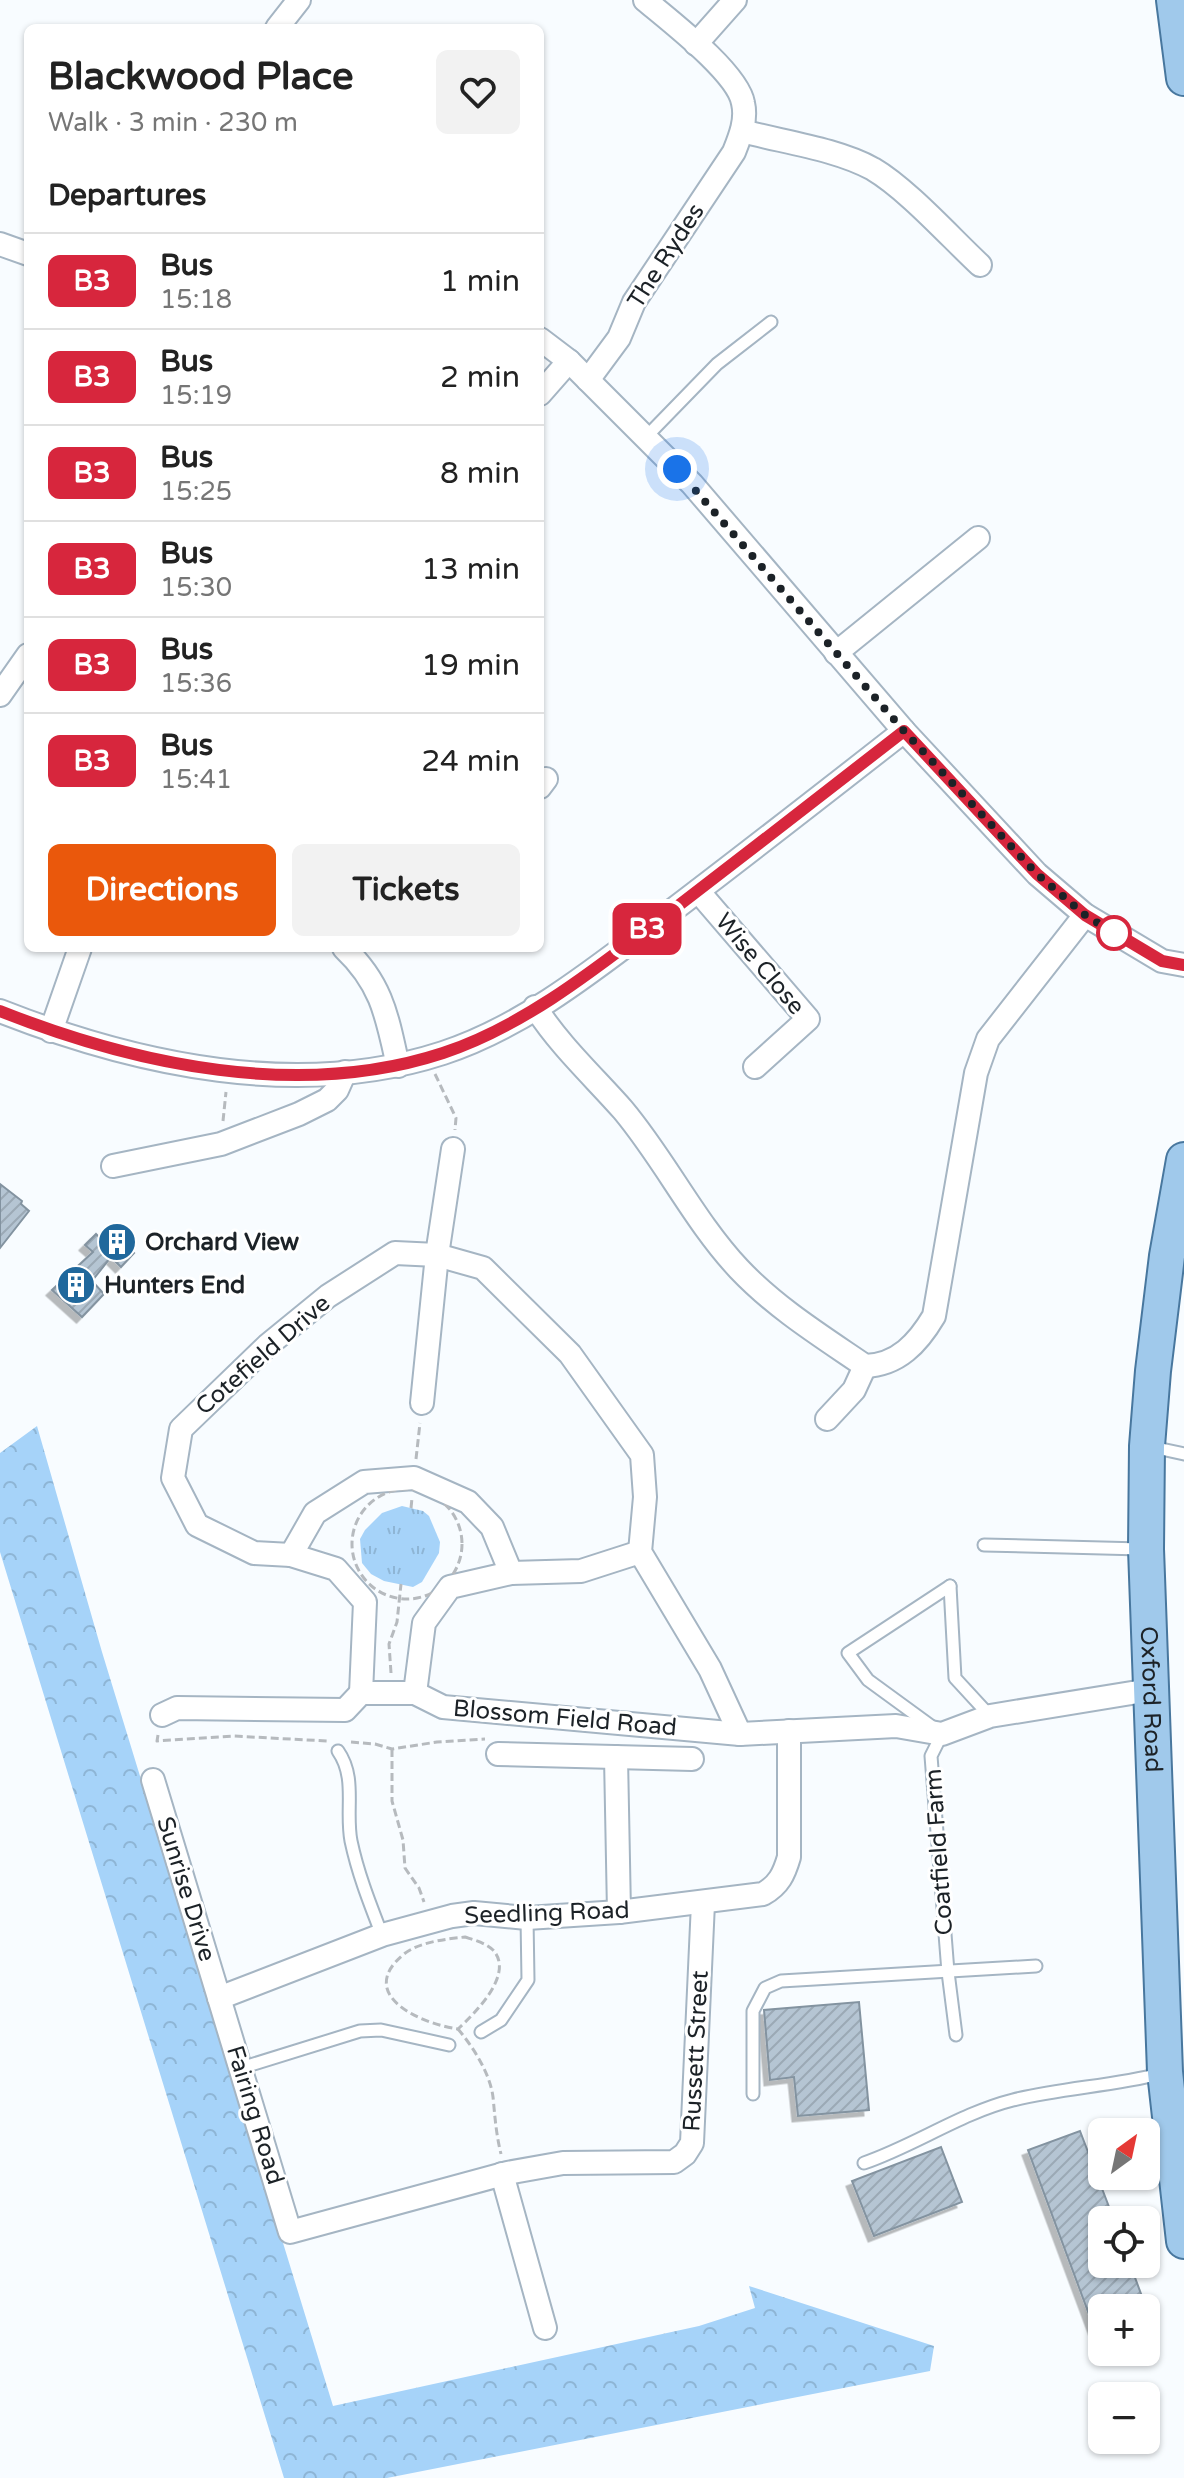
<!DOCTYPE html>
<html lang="en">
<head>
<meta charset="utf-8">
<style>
	:root { --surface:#fff; --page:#f2f2f2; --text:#222; --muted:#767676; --line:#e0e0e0; --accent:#ea580c }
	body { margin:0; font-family:"Varela Round",sans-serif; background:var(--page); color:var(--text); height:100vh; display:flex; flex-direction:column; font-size:30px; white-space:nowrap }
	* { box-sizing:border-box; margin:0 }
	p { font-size:26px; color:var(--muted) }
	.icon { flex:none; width:44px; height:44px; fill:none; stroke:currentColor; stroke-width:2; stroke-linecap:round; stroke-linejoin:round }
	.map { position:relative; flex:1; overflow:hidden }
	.panel { position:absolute; left:24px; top:24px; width:520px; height:928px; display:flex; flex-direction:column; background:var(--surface); border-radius:12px; box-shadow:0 2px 6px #0004 }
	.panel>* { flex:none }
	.badge { padding:0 16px; border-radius:12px; font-size:28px; line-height:52px }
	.needle { width:52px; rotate:33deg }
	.fabs { position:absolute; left:1088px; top:2118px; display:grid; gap:16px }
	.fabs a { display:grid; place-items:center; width:72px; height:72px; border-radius:12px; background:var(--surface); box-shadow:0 2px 6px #0004; font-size:40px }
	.you { position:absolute; width:40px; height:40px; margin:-20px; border:6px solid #fff; border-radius:50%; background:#1a73e8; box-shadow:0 0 0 12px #1a73e833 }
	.map>.badge { position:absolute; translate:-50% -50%; box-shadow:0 0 0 4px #fff }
	h2 { padding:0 24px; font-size:30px; line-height:72px }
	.round { display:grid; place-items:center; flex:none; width:84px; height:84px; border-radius:12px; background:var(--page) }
	.headline { display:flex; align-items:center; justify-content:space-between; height:136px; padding:0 24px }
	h1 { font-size:38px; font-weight:800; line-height:60px }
	.button { display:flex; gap:16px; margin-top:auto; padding:16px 24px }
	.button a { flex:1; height:92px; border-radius:12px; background:var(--accent); color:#fff; font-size:32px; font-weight:800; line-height:92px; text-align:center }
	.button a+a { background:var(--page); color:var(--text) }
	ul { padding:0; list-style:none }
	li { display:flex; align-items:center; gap:24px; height:96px; padding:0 24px; border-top:2px solid var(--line) }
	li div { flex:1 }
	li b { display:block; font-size:30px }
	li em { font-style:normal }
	li .badge { min-width:88px; font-weight:700; text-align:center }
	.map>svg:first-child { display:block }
	.grass { fill:url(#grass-tufts) }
	.forest { fill:url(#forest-crowns) }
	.building { fill:url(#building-hatch); stroke:#8393a0; stroke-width:2; filter:url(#shadow) }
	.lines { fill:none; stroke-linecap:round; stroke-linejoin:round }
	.lane-casing { stroke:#a5b5c3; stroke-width:15 }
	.street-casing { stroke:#a5b5c3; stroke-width:26 }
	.primary-casing { stroke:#48779e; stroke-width:38 }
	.path { stroke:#b6babe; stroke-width:3; stroke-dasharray:8 4; stroke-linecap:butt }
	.lane { stroke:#fff; stroke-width:11 }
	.street { stroke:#fff; stroke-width:22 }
	.primary { stroke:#a0c9eb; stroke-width:34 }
	.line-casing { stroke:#fff; stroke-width:18 }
	.line { stroke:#d7263d; stroke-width:12 }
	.walk { stroke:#1c2227; stroke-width:8; stroke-dasharray:0 14.4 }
	.stop-dot { fill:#fff; stroke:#d7263d; stroke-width:4 }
	.labels { text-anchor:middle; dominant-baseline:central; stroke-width:6; stroke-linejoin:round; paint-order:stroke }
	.street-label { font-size:24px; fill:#1c2227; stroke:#fff }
	.poi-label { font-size:24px; font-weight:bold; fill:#1c2227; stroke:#fff; text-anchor:start }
</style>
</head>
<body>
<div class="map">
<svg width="1184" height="2478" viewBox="0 0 1184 2478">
	<defs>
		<pattern id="grass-tufts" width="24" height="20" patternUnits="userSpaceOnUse" patternTransform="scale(2)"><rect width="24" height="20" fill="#a6d3f9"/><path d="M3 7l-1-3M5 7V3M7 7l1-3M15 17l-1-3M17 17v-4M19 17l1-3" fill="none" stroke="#8eb5d5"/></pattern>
		<pattern id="forest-crowns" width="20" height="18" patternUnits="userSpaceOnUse" patternTransform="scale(2)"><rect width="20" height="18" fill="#a6d3f9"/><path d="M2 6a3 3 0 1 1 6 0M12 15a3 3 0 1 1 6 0" fill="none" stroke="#8eb5d5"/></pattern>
		<pattern id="building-hatch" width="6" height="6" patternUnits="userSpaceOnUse" patternTransform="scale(2)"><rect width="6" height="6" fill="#b5c5d3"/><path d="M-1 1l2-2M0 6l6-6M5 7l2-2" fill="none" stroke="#9ba9b5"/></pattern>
		<filter id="shadow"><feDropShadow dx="-5.5" dy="5.5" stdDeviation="0" flood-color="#0004"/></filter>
	</defs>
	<rect width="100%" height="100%" fill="#f8fcff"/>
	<polygon class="grass" points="402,1506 423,1511 429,1516 440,1542 439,1553 422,1582 413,1587 384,1581 371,1574 362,1563 360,1539 365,1530 382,1513"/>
	<polygon class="forest" points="37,1426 102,1652 333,2406 699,2326 755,2308 749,2286 934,2346 930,2371 387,2478 284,2478 0,1552 0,1453"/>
	<g class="building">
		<polygon points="0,1184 22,1201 21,1204 29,1211 0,1248"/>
		<polygon points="116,1232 129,1243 126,1246 134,1253 121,1267 111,1257 92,1281 104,1294 82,1317 52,1290 93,1252 85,1245 96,1234 105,1243"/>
		<polygon points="859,2002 869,2110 798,2116 794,2077 770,2080 764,2010"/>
		<polygon points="1080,2131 1114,2220 1102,2220 1102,2264 1130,2264 1144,2302 1130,2308 1102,2308 1100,2344 1028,2150"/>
		<polygon points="941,2147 962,2202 874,2236 852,2181"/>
	</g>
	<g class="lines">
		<g class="lane-casing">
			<g id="lane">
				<polyline points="646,437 717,364 771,322"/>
				<polyline points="1152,1447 1184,1454"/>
				<polyline points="984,1545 1141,1549"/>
				<polyline points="950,1586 848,1653 868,1680 942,1734 931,1756 948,1972 956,2035"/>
				<polyline points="950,1586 955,1678 990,1716"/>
				<path d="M338,1751C357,1778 345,1810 351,1841C358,1874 370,1904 382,1935"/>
				<polyline points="481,2032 501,2020 528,1980 527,1918"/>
				<polyline points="241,2068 360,2031 381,2030 449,2045"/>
				<polyline points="753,2094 753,2011 765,1988 781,1981 1036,1966"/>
				<path d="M864,2163C914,2146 961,2113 1013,2100C1061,2088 1112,2086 1160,2074"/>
			</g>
		</g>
		<g class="street-casing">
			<g id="street">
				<polyline points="277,28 299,0"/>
				<polyline points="696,44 735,0"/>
				<path d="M742,131C783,142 837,149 873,169C907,189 950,237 980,265"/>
				<polyline points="0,244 28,254"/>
				<polyline points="540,339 569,361 692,484 904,731 1037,874 1085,915 1162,961 1184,965"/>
				<path d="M588,380L619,338L634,302L734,152C740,137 747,120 743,103C738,73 670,21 645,0"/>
				<polyline points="540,394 569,361"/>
				<polyline points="836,653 978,538"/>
				<polyline points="0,695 28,655"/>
				<polyline points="540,787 546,779"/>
				<polyline points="698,891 808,1019 755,1067"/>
				<path d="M344,948C382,984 387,1016 398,1066"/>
				<path d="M535,1007C560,1046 593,1076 623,1110C665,1160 694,1221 739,1269C776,1308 821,1336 865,1366C898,1365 918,1343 934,1316L976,1073L988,1039L1085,915"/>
				<path d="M0,1011C137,1065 299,1100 443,1053C526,1026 600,965 669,913C748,853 826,792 904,731"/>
				<polyline points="51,1031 80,948"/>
				<polyline points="113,1166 221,1144 299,1114 327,1100 337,1090 345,1072"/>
				<polyline points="422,1403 437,1255 453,1149"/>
				<polyline points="827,1419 854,1390 865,1366"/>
				<polyline points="291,1555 254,1553 197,1525 173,1478 181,1429 268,1345 328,1296 395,1253 437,1255 483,1268 570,1354 642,1455 645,1497 640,1552 710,1669 740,1734 896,1726 942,1734 990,1716 1150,1690"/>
				<polyline points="511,1573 581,1571 640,1552"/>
				<polyline points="361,1693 365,1602 336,1569 291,1555 315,1513 364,1482 414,1478 468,1502 492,1527 511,1573 450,1587 424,1623 415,1693"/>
				<polyline points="162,1715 177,1708 345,1710 361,1693 415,1693 443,1707 740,1734"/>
				<polyline points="498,1754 692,1759"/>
				<polyline points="616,1757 619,1912"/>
				<polyline points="153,1780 290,2232 507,2173 563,2163 674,2162 685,2154 692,2143 703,1903"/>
				<path d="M219,1998L382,1935L452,1916L474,1913L527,1918L619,1912L763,1894C779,1885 784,1874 789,1857V1731"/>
				<polyline points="502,2174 545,2328"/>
			</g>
		</g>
		<g class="primary-casing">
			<g id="primary">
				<polyline points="1174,0 1184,78"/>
				<path id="s1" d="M1184,1160L1167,1256L1153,1371L1147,1446L1146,1549L1165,2072L1184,2241"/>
			</g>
		</g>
		<g class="path">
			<polyline points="435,1074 456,1118 455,1130"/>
			<polyline points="223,1121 226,1092"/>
			<polyline points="416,1459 420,1423"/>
			<circle cx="407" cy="1544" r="55"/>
			<polyline points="411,1508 412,1498"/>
			<polyline points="391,1673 389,1644 397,1622 401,1584"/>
			<polyline points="158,1735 157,1741 233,1736 327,1741"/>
			<polyline points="351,1742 375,1744 392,1749 437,1742 485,1739"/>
			<polyline points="392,1749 392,1801 403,1840 405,1868 419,1888 424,1902"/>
			<path d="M465,1937C474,1940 486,1943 493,1950C515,1974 475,2013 458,2029C422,2024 354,1995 404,1954C419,1942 446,1939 465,1937Z"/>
			<path d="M458,2029C473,2047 490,2073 493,2097C495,2117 496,2134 501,2154"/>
		</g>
		<use href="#lane" class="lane"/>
		<use href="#street" class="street"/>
		<use href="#primary" class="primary"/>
	</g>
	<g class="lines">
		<g class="line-casing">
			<path id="line" d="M0,1011C136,1065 300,1100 443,1053C528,1025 604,962 674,909C751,850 827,791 904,731L1037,874L1085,915L1162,961L1184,965"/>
		</g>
		<use href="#line" class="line"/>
		<polyline class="walk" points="677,469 904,731 1037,874 1085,915 1114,933"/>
	</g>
	<defs>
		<g id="building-disc" transform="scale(2)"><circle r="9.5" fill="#20689c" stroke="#fff"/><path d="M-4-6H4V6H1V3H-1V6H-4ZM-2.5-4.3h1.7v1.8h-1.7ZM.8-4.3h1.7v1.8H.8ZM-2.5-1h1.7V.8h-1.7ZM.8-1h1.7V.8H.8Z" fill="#fff"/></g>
	</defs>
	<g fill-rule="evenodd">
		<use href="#building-disc" x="117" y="1242"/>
		<use href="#building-disc" x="76" y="1285"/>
	</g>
	<circle class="stop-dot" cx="1114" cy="933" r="16"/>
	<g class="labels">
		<g class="street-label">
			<text transform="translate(666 256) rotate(-57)">The Rydes</text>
			<text transform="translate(760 964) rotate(50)">Wise Close</text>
			<text transform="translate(263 1355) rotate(-41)">Cotefield Drive</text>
			<text stroke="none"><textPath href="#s1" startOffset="542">Oxford Road</textPath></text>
			<text transform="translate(565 1718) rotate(5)">Blossom Field Road</text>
			<text transform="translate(939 1852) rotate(-94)">Coatfield Farm</text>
			<text transform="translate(186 1889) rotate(73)">Sunrise Drive</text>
			<text transform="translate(547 1913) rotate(-2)">Seedling Road</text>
			<text transform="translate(696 2051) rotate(-87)">Russett Street</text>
			<text transform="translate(255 2115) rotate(73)">Fairing Road</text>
		</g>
		<g class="poi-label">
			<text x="145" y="1242">Orchard View</text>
			<text x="104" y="1285">Hunters End</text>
		</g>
	</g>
</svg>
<div class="fabs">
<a><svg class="needle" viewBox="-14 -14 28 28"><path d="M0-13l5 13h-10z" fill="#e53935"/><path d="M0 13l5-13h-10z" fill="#767676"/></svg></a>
<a><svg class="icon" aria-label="locate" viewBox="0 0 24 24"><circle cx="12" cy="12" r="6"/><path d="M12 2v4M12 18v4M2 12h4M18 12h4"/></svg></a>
<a>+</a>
<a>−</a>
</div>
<div class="you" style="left:677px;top:469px"></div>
<b class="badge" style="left:647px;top:929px;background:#d7263d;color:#fff">B3</b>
<section class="panel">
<div class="headline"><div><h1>Blackwood Place</h1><p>Walk · 3 min · 230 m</p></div><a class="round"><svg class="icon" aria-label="heart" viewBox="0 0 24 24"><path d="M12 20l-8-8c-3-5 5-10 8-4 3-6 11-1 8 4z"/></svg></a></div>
<h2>Departures</h2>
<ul>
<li><span class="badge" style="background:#d7263d;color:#fff">B3</span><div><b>Bus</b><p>15:18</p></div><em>1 min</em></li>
<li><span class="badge" style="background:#d7263d;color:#fff">B3</span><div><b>Bus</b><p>15:19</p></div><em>2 min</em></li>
<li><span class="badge" style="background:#d7263d;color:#fff">B3</span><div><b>Bus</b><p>15:25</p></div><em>8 min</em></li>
<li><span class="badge" style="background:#d7263d;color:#fff">B3</span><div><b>Bus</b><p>15:30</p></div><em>13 min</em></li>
<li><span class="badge" style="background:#d7263d;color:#fff">B3</span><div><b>Bus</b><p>15:36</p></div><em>19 min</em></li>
<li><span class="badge" style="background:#d7263d;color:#fff">B3</span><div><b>Bus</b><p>15:41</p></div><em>24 min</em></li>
</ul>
<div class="button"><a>Directions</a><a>Tickets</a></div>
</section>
</div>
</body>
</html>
